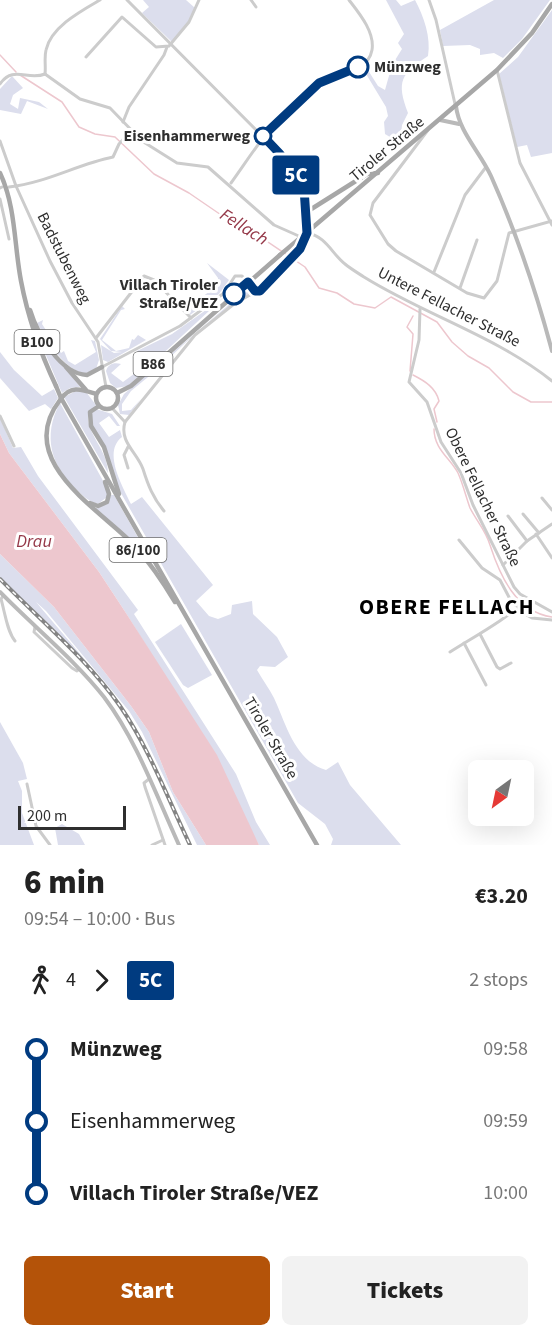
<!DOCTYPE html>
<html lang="en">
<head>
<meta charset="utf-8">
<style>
	:root { --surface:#fff; --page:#f2f2f2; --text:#222; --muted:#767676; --accent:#b45309 }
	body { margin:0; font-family:"Source Sans 3",sans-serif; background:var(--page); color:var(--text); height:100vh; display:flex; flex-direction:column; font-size:22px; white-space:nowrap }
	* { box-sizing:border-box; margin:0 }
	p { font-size:20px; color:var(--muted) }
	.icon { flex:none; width:33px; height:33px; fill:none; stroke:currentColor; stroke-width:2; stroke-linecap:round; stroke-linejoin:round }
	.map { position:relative; height:845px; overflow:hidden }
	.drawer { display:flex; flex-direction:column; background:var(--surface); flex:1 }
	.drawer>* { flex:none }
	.badge { padding:0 12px; border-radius:4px; font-size:21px; line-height:39px }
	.needle { width:39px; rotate:213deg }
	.buttons { position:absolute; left:468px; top:760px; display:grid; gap:12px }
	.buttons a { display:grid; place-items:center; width:66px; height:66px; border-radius:9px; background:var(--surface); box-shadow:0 6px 24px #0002; font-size:30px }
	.scale { position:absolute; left:18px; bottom:15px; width:108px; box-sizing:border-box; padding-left:6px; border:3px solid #2f2f2f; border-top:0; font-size:16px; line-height:21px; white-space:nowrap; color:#2f2f2f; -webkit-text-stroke:4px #fff; paint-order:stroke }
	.map>.badge { position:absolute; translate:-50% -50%; box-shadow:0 0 0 3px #fff }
	.legs { display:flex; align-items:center; gap:9px; height:66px; padding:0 24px; font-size:20px }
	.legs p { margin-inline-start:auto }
	.headline { display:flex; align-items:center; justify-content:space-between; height:102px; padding:0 24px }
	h1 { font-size:33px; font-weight:800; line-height:45px }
	.primary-button { display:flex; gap:12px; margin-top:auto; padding:12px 24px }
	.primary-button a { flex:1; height:69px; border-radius:9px; background:var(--accent); color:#fff; font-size:24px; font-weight:800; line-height:69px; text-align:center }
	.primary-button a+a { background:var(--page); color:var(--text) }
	ul { padding:0 24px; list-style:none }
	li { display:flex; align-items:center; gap:21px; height:72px; font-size:22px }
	li i { display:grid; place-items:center; width:9px; height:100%; margin:0 8px; background:currentColor }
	li i::after { content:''; width:15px; height:15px; margin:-8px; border:4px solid; border-radius:50%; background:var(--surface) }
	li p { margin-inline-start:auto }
	li:first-child i { background:linear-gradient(#0000 50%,currentColor 0) }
	li:last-child i { background:linear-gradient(currentColor 50%,#0000 0) }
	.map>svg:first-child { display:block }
	.green { fill:#dcdeed }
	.water { fill:#edc7ce }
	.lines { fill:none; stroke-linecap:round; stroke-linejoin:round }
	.stream { stroke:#edc7ce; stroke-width:1.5 }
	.minor { stroke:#ccc; stroke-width:3 }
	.secondary { stroke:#b9b9b9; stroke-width:4 }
	.primary { stroke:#a7a7a7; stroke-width:4.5 }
	.rail-casing { stroke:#848484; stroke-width:4 }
	.rail { stroke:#fff; stroke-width:1.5; stroke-dasharray:4.5; stroke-linecap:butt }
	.primary-bridge { stroke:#a7a7a7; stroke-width:4.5 }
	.line-1-casing { stroke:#fff; stroke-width:14 }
	.line-1 { stroke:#003b80; stroke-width:9 }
	.stop-1-dot { fill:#fff; stroke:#003b80; stroke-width:3 }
	.labels { text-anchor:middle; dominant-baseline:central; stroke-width:6; stroke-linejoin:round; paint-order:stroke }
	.shield { fill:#fff; stroke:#6d6d6d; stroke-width:1.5 }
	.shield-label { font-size:15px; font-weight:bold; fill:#2f2f2f }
	.stop-label { font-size:16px; font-weight:bold; fill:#2f2f2f; stroke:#fff; text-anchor:end }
	.street-label { font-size:16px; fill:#2f2f2f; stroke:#fff }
	.water-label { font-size:18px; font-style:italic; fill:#953949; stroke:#fff }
	.district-label { font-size:22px; font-weight:bold; letter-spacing:1.5px; fill:#000; stroke:#fff }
</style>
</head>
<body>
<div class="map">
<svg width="552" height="845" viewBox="0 0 552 845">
	<rect width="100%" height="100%" fill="#fff"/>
	<g class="green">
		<polygon points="143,0 186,0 195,8 188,22 172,42 142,13 149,7"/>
		<path d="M386,0H396L401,6L415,0C424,17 431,37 428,56C401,74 396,81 408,113L402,125L401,135L390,137L385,134L384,122L388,116L386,107L363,69L366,67L378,86L385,90L392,65L402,49L398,43L404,34Z"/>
		<polygon points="494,0 550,0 522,39 503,58 494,53 480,55 480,49 470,45 443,46 440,30"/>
		<polygon points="552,10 552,153 531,157 527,145 517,147 499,74 518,57"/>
		<polygon points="12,76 23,88 13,95 10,104 18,109 20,98 39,102 48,109 27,101 21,114 0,110 0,89"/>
		<polygon points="207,263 229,280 219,294 190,315 185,307 188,305 190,306 218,285 218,278"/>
		<path d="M246,290L250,291V294C217,312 189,339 162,365L164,368L158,377L161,369L159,368L131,391L122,404V411L131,410L141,399L129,415L120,414L118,405L124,394Z"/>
		<path d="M223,298L128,386L116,388L110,383L106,371C108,364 114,362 121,364L111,373L123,382L142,368V363L137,361V351L172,334Z"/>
		<polygon points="122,306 125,309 121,310 102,340 116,351 129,348 132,339 134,340 138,335 146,340 108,362 103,360 101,345 114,353 122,352 111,351 100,339"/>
		<path d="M43,320L42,324L61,353L64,351L68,361L75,365L96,352L91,340L95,341L99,360L96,369L84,374C62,367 48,342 37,323Z"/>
		<polygon points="34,327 80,387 70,388 62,393"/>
		<polygon points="0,352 14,370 42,396 54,389 58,398 51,409 45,404 29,411 0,378"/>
		<path d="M76,391L86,392L96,405L88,415C87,435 108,450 108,473L64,397Z"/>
		<path d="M60,403L107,488V497L98,504C90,502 84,497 78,491C51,467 42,436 60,403Z"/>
		<path d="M96,409L112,414L120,426H117L109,416L99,423L109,437L120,430L122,437C102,452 123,487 131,504L142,497L213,585L196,601L209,616L218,619L231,614L232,605L252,601L253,614L277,637L288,657L275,667L260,666L257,670C262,679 269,688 274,698C286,724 295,761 326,770L338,762L350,785L401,845H331L333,839L325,824L298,803L118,488L108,456L91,425L92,412Z"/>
		<polygon points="0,418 13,448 21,447 38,476 138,610 134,614 236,774 256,822 270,845 259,845 177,695 124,610 99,572 9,453 0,434"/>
		<polygon points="111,495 114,495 153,564 95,508 107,504"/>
		<polygon points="0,554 54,607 131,706 149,732 173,792 206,845 197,845 142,732 129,711 46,611 36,602 92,668 0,577"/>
		<polygon points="181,624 212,675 188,688 183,685 155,642"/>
		<polygon points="0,722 23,763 27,779 18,781 22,791 22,813 34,845 0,845"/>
		<polygon points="62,824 79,834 85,845 58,845 55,828"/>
	</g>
	<polygon class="water" points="0,434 9,453 99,572 124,610 217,755 259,845 206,845 173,792 149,732 131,706 54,607 0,554"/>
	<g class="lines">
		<g class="stream">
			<polyline points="0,55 16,72"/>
			<polyline points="20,75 62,102 79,127 95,134 115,137 154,174 189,193 227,219 250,230 305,267 319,288 337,293 354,304 375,308 391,297 437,322 452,342 468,356 489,368 513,392 531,402 552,402"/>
			<polyline points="410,371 413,334 407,327 413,316"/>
			<path d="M413,375C425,381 436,388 439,401L434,409L437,422"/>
			<path d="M434,429C434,449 450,458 458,473C463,484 466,497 470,508C476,520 486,531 490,545C500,576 516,612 552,617"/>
		</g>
		<g class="minor">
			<polyline points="251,0 256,7"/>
			<polyline points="429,0 436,20 455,104"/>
			<polyline points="86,57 122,17 156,47 169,46 189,22 199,0"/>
			<polyline points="497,70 520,163 552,225"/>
			<polyline points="45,74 80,99 110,108 142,141 177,163 208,167 274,225 301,237"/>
			<path d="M45,74C46,66 44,58 46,50C51,27 81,11 100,0"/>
			<path d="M0,84C13,65 28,81 45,74"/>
			<polyline points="123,122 129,107 164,55 167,47"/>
			<polyline points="428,130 373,203 370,215 388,244 396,251 467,293 484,298 497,281 509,233 552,221"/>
			<polyline points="0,141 16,186 50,261 72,303 98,342 106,387"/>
			<path d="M231,183C254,151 284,102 319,83C336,74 368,73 372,50C375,32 359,13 349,0"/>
			<path d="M9,187C46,183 78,164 113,157L119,144L130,132"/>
			<polyline points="0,188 2,187"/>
			<polyline points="0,199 9,239"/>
			<path d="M307,233C326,236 332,254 345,264C351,269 358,273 364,277C425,315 496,336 552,381"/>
			<polyline points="434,272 465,195 486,167"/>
			<polyline points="460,288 477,240"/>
			<polyline points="420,309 419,340 409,382 427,402 441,442 461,473 473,505 514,587 520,594 552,612"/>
			<polyline points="96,338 144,276 154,280 191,318"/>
			<polyline points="102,367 180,326 224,293 235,276 242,276 253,289 260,291 300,249 307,233 304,188 280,154 127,0"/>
			<polyline points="112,408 125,422 195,335 234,304 257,291"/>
			<polyline points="0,416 14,446"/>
			<path d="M125,422C119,442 137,452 143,469C148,485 153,498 164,511"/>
			<polyline points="128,468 124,455 128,447"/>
			<polyline points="542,498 552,510"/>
			<polyline points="523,514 539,533"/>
			<polyline points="508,516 527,541"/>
			<polyline points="536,534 552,558"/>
			<polyline points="459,540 482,568 500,580 511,601 523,613 532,618 552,620"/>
			<polyline points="503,565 527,541 552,524"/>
			<path d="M3,596L1,599C5,613 7,631 15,641"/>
			<polyline points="35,627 34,632 72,668 77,671 79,669"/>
			<polyline points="480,634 497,667 500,669 511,663"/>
			<polyline points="464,643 486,685"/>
			<path d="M450,652C477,635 505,620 528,599"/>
			<polyline points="149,779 144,783 145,787 165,845"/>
			<polyline points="27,784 36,826 50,845"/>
			<polyline points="152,845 163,840"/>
		</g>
		<g class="secondary">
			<path d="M456,106C459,132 480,152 491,176C516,232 536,291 552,351"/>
			<polyline points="440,120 459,124"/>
			<path d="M0,592C34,627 74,659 104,697C137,741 156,795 179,845"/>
		</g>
		<g class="primary">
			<path d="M0,173C16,207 14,245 21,281C28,318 40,352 56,386"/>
			<polyline points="305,213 367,174 378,173"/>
			<polyline points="312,228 497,70 532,33 552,4"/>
			<path d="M30,310C37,333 60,374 87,375L102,367"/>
			<polyline points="66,367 86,390"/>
			<circle cx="107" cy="398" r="11"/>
			<polyline points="117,393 131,386 280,255"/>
			<path d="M96,394C81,389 70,385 60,400C13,461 100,509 135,546C150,563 163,582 175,602"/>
			<polyline points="61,398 317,845"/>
			<polyline points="99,406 90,412 91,426 104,447 119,494"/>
			<polyline points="90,503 98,506 107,502 109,494 105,482"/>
		</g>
		<g class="rail-casing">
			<path id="rail" d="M0,579C40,620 87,659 120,706C149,748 168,799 190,845"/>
		</g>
		<use href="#rail" class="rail"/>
		<g class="primary-bridge">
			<polyline points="280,255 312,228"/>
			<polyline points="56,386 61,398"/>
		</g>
	</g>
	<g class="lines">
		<g class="line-1-casing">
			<polyline id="line-1" points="234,294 248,282 255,291 260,291 300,249 307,233 304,188 280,154 263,136 319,83 358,67"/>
		</g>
		<use href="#line-1" class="line-1"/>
	</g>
	<g class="stop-1-dot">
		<circle cx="358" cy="67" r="10"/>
		<circle cx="263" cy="136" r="8"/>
		<circle cx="234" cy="294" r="10"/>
	</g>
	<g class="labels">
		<g class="shield">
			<rect x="14.5" y="330" width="45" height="24" rx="4.5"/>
			<rect x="133.5" y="352" width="39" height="24" rx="4.5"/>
			<rect x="109.5" y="538" width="57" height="24" rx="4.5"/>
		</g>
		<g class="shield-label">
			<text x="37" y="342">B100</text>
			<text x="153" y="364">B86</text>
			<text x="138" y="550">86/100</text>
		</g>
		<g class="stop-label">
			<text x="374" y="67" text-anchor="start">Münzweg</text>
			<text x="250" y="136">Eisenhammerweg</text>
			<text x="218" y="285">Villach Tiroler<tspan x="218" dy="18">Straße/VEZ</tspan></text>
		</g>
		<g class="street-label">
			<text transform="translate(387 149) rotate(-40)">Tiroler Straße</text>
			<text transform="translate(64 258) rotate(63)">Badstubenweg</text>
			<text transform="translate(449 307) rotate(27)">Untere Fellacher Straße</text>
			<text transform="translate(483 497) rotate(64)">Obere Fellacher Straße</text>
			<text transform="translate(271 738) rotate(60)">Tiroler Straße</text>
		</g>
		<g class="water-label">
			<text transform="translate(244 227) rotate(32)">Fellach</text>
			<text x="34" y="541">Drau</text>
		</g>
		<g class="district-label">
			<text x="447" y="607">OBERE FELLACH</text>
		</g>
	</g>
</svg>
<div class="buttons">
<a><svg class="needle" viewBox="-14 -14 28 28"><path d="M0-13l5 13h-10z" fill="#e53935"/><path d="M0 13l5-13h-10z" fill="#767676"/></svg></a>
</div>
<div class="scale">200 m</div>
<b class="badge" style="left:296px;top:175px;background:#003b80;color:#fff">5C</b>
</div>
<section class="drawer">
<div class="headline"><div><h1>6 min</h1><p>09:54 – 10:00 · Bus</p></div><b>€3.20</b></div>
<div class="legs"><svg class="icon" aria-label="walk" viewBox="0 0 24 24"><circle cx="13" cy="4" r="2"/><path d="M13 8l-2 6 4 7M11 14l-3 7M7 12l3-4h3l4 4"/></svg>4<svg class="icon" aria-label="forward" viewBox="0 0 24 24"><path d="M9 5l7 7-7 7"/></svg><b class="badge" style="background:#003b80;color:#fff">5C</b><p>2 stops</p></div>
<ul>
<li><i style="color:#003b80"></i><b>Münzweg</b><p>09:58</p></li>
<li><i style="color:#003b80"></i><span>Eisenhammerweg</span><p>09:59</p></li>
<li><i style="color:#003b80"></i><b>Villach Tiroler Straße/VEZ</b><p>10:00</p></li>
</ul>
<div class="primary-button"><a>Start</a><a>Tickets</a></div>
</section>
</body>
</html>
